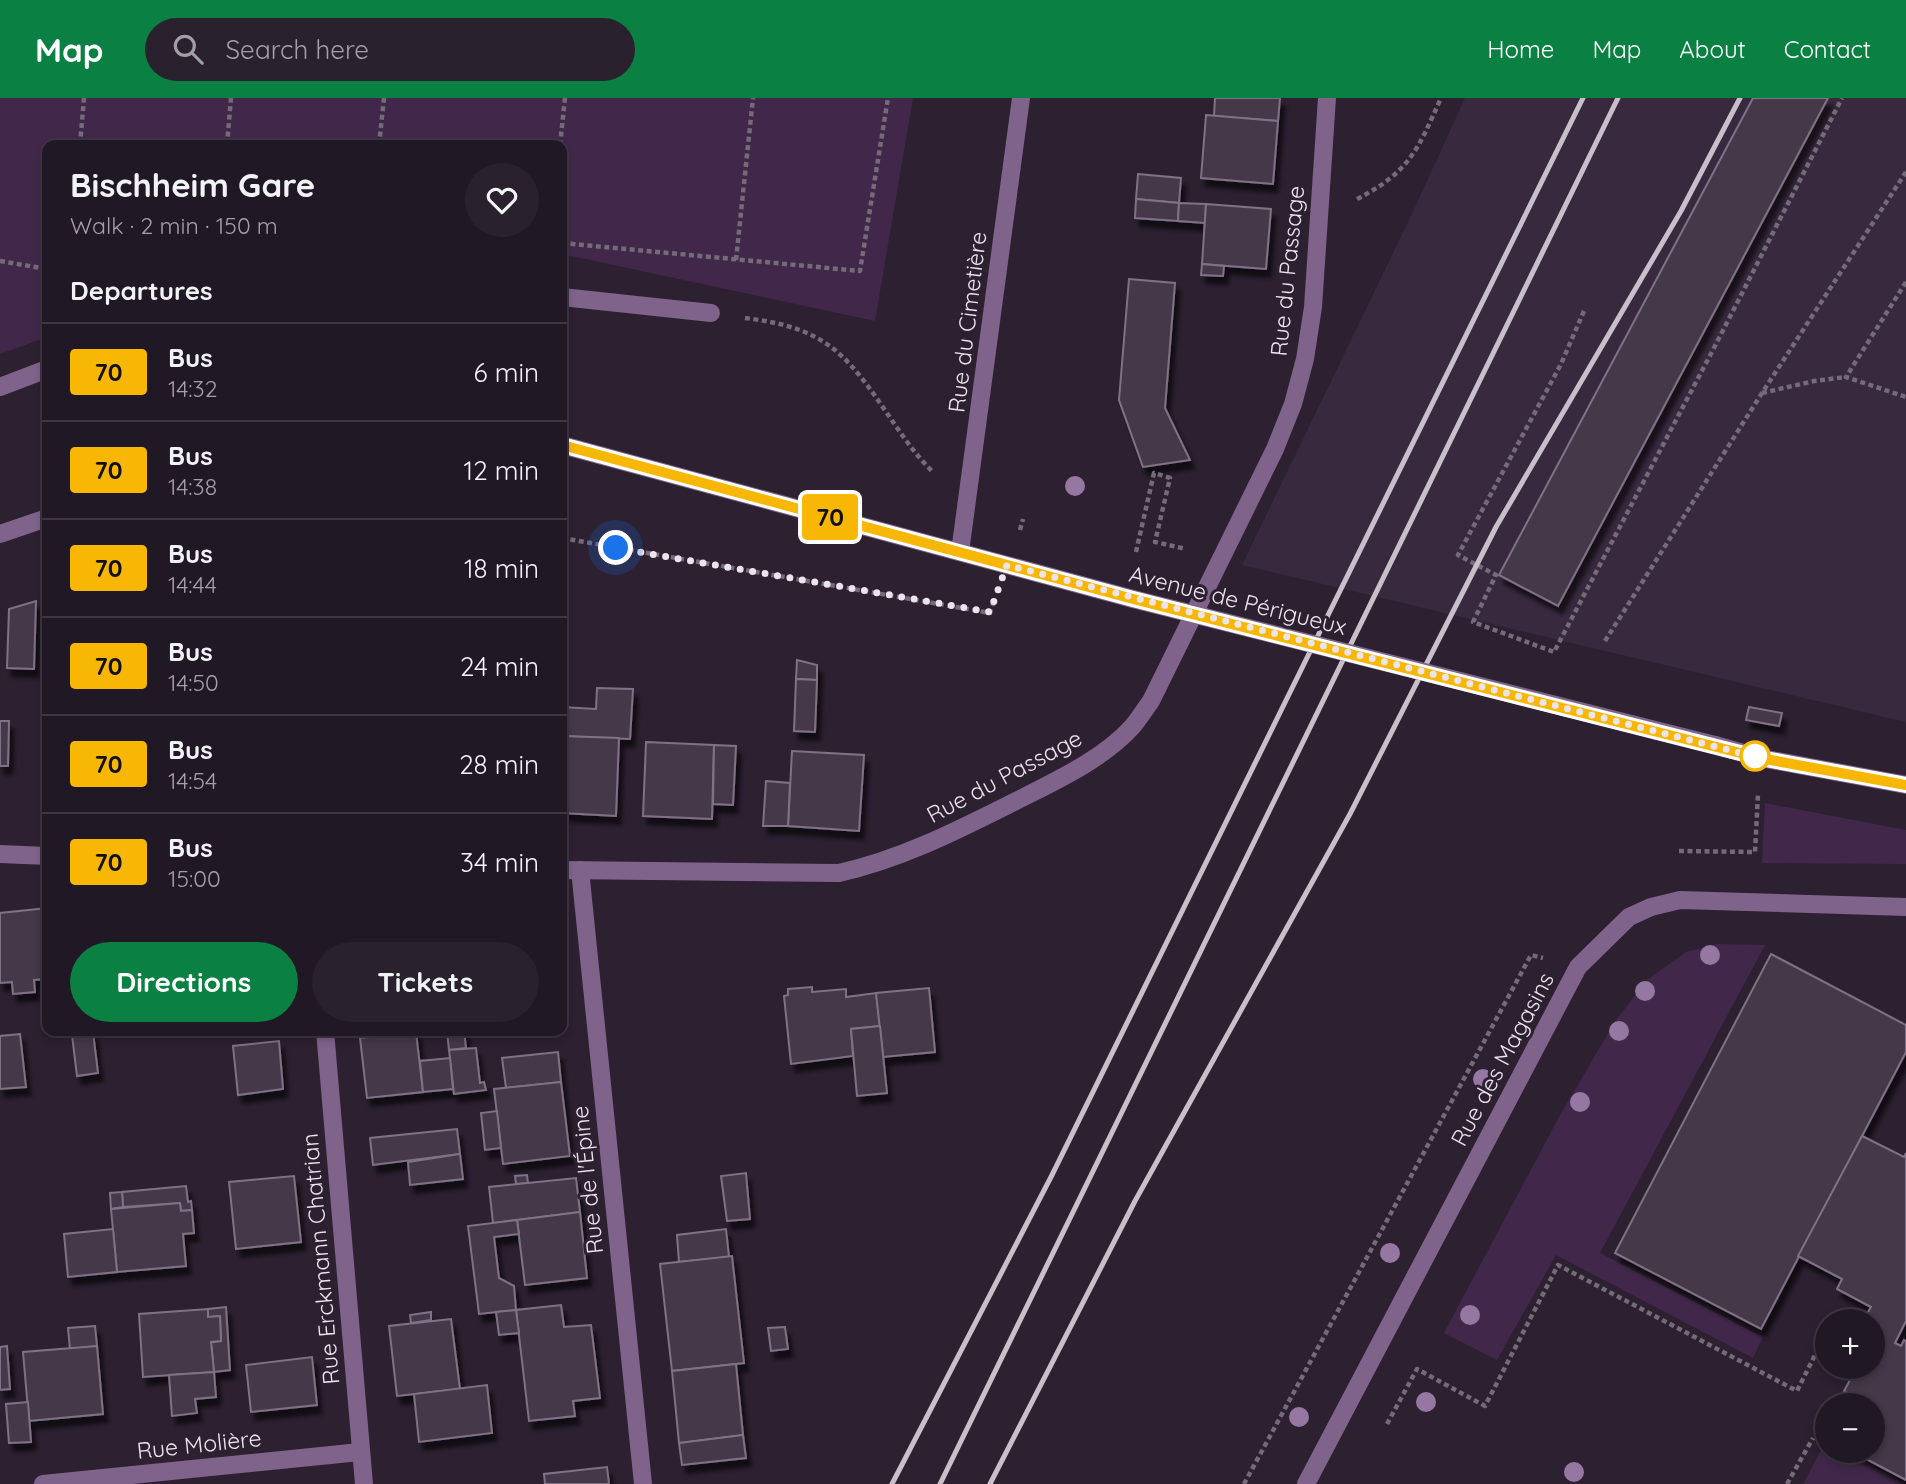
<!DOCTYPE html>
<html lang="en">
<head>
<meta charset="utf-8">
<style>
	:root { --surface:#211825; --page:#29212d; --text:#f1f3f6; --muted:#a2a0a7; --line:#3e3742; --accent:#0b8043 }
	body { margin:0; font-family:Quicksand,sans-serif; background:var(--page); color:var(--text); height:100vh; display:flex; flex-direction:column; font-size:26px; white-space:nowrap }
	* { box-sizing:border-box; margin:0 }
	p { font-size:23px; color:var(--muted) }
	.icon { flex:none; width:38px; height:38px; fill:none; stroke:currentColor; stroke-width:2; stroke-linecap:round; stroke-linejoin:round }
	.map { position:relative; flex:1; overflow:hidden }
	.panel { position:absolute; left:42px; top:42px; width:525px; height:896px; display:flex; flex-direction:column; background:var(--surface); border-radius:14px; box-shadow:0 4px 10px #0003,0 0 0 2px var(--line) }
	.panel>* { flex:none }
	.badge { padding:0 14px; border-radius:5px; font-size:24px; line-height:46px }
	.fabs { position:absolute; left:1815px; top:1211px; display:grid; gap:14px }
	.fabs a { display:grid; place-items:center; width:70px; height:70px; border-radius:50%; background:var(--surface); box-shadow:0 4px 10px #0003,0 0 0 2px var(--line); font-size:35px }
	.you { position:absolute; width:35px; height:35px; margin:-18px; border:5px solid #fff; border-radius:50%; background:#1a73e8; box-shadow:0 0 0 10px #1a73e833 }
	.map>.badge { position:absolute; translate:-50% -50%; box-shadow:0 0 0 4px #fff }
	h2 { padding:0 28px; font-size:26px; line-height:63px }
	.round { display:grid; place-items:center; flex:none; width:74px; height:74px; border-radius:37px; background:var(--page) }
	.overview { display:flex; align-items:center; justify-content:space-between; height:119px; padding:0 28px }
	h1 { font-size:33px; font-weight:800; line-height:52px }
	.action { display:flex; gap:14px; margin-top:auto; padding:14px 28px }
	.action a { flex:1; height:80px; border-radius:42px; background:var(--accent); color:#fff; font-size:28px; font-weight:800; line-height:80px; text-align:center }
	.action a+a { background:var(--page); color:var(--text) }
	ul { padding:0; list-style:none }
	li { display:flex; align-items:center; gap:21px; height:98px; padding:0 28px; border-top:2px solid var(--line) }
	li div { flex:1 }
	li b { display:block; font-size:26px }
	li em { font-style:normal }
	li .badge { min-width:77px; font-weight:700; text-align:center }
	header { display:flex; align-items:center; gap:42px; box-sizing:border-box; height:98px; padding:0 35px; background:var(--accent); color:#fff }
	header strong { font-size:33px }
	nav { display:flex; gap:38px; margin-inline-start:auto; font-size:24px }
	.search { width:490px; height:63px; background:var(--page); display:flex; align-items:center; gap:18px; box-sizing:border-box; padding:0 24px; border-radius:38px; color:var(--muted); font-size:26px }
	.map>svg:first-child { display:block }
	.built { fill:#39293f }
	.green { fill:#41284a }
	.building { fill:#453849; stroke:#807286; stroke-width:2; filter:url(#shadow) }
	.lines { fill:none; stroke-linecap:round; stroke-linejoin:round }
	.path { stroke:#746a78; stroke-width:4.5; stroke-dasharray:5 3.5; stroke-linecap:butt }
	.minor { stroke:#7f638a; stroke-width:18 }
	.rail { stroke:#c8bfcb; stroke-width:5 }
	.minor-bridge { stroke:#7f638a; stroke-width:18 }
	.tree { fill:#9577a1 }
	.line-casing { stroke:#fff; stroke-width:16 }
	.line { stroke:#f8b705; stroke-width:10 }
	.walk { stroke:#ebe3ee; stroke-width:7; stroke-dasharray:0 12.6 }
	.stop-dot { fill:#fff; stroke:#f8b705; stroke-width:3.5 }
	.labels { text-anchor:middle; dominant-baseline:central; stroke-width:6; stroke-linejoin:round; paint-order:stroke }
	.street-label { font-size:23px; fill:#ebe3ee; stroke:#2c2031 }
</style>
</head>
<body>
<header>
<strong>Map</strong>
<div class="search"><svg class="icon" aria-label="search" viewBox="0 0 24 24"><circle cx="10" cy="10" r="6"/><path d="M15 15l6 6"/></svg>Search here</div>
<nav><a>Home</a><a>Map</a><a>About</a><a>Contact</a></nav>
</header>
<div class="map">
<svg width="1906" height="1386" viewBox="0 0 1906 1386">
	<defs>
		<filter id="shadow"><feDropShadow dx="4.5" dy="8" stdDeviation="2" flood-color="#0009"/></filter>
	</defs>
	<rect width="100%" height="100%" fill="#2c2031"/>
	<polygon class="built" points="1465,0 1906,0 1906,624 1242,467 1410,120"/>
	<g class="green">
		<polygon points="0,0 913,0 875,223 562,156 562,47 47,47 47,239 0,256"/>
		<polygon points="1765,705 1906,732 1906,766 1762,765"/>
		<polygon points="1717,846 1765,847 1600,1155 1763,1239 1753,1260 1556,1157 1497,1262 1444,1235 1560,1017 1616,922 1647,882 1686,854"/>
		<polygon points="1826,1343 1827,1353 1845,1353 1906,1386 1803,1386"/>
	</g>
	<g class="building">
		<polygon points="1215,0 1280,0 1278,23 1214,18"/>
		<polygon points="1753,0 1828,0 1558,508 1499,477"/>
		<polygon points="1206,17 1278,23 1273,86 1201,80"/>
		<polygon points="1138,76 1181,80 1179,105 1136,101"/>
		<polygon points="1136,101 1179,105 1178,123 1135,120"/>
		<polygon points="1179,105 1206,106 1205,125 1178,123"/>
		<polygon points="1206,106 1271,111 1266,171 1202,166"/>
		<polygon points="1202,166 1224,168 1223,178 1201,177"/>
		<polygon points="1129,181 1175,185 1165,310 1190,362 1143,369 1119,302"/>
		<polygon points="36,503 34,571 7,570 9,511"/>
		<polygon points="797,562 817,567 817,582 796,581"/>
		<polygon points="796,581 817,582 815,634 794,633"/>
		<polygon points="597,590 633,591 630,641 562,638 562,609 596,611"/>
		<polygon points="1749,609 1782,615 1779,628 1746,622"/>
		<polygon points="0,623 9,623 8,668 0,668"/>
		<polygon points="562,638 619,640 616,718 562,715"/>
		<polygon points="646,644 714,647 712,721 643,718"/>
		<polygon points="714,647 736,648 733,707 713,706"/>
		<polygon points="792,653 864,657 859,733 788,728"/>
		<polygon points="766,683 790,685 788,728 763,728"/>
		<polygon points="47,810 47,881 34,882 35,894 13,896 12,884 0,885 0,815"/>
		<polygon points="1771,856 1906,927 1906,954 1761,1231 1615,1155"/>
		<polygon points="812,889 812,894 846,891 846,899 876,895 880,928 851,931 853,958 791,966 784,898 788,897 788,891"/>
		<polygon points="929,890 935,954 883,959 876,895"/>
		<polygon points="880,928 887,995 857,998 851,931"/>
		<polygon points="359,933 416,933 416,934 360,940"/>
		<polygon points="447,933 464,933 466,950 449,952"/>
		<polygon points="93,934 98,975 77,978 72,937"/>
		<polygon points="416,934 423,994 367,1000 360,940"/>
		<polygon points="20,936 26,989 0,991 0,938"/>
		<polygon points="279,943 283,991 238,997 233,948"/>
		<polygon points="476,950 480,985 484,984 486,992 454,996 449,952"/>
		<polygon points="558,954 561,984 506,990 502,960"/>
		<polygon points="450,960 453,991 423,994 420,963"/>
		<polygon points="561,984 570,1058 503,1066 494,991"/>
		<polygon points="497,1013 501,1050 485,1052 481,1015"/>
		<polygon points="457,1031 460,1056 373,1067 370,1040"/>
		<polygon points="1862,1038 1904,1059 1906,1055 1906,1223 1895,1245 1901,1248 1904,1242 1906,1243 1906,1382 1851,1353 1872,1353 1872,1307 1854,1307 1858,1300 1844,1293 1857,1269 1872,1269 1872,1223 1863,1223 1871,1209 1837,1191 1842,1181 1798,1158"/>
		<polygon points="460,1056 463,1081 410,1087 408,1064"/>
		<polygon points="746,1075 750,1121 727,1123 721,1078"/>
		<polygon points="527,1077 528,1085 516,1086 515,1078"/>
		<polygon points="294,1078 301,1144 236,1151 229,1084"/>
		<polygon points="576,1080 580,1114 493,1125 489,1089"/>
		<polygon points="186,1088 188,1104 191,1103 192,1112 181,1113 180,1105 123,1109 122,1094"/>
		<polygon points="122,1094 123,1109 111,1111 110,1095"/>
		<polygon points="180,1105 181,1113 192,1112 194,1135 183,1136 186,1168 117,1174 111,1111"/>
		<polygon points="580,1114 587,1180 525,1187 517,1122"/>
		<polygon points="517,1122 519,1136 494,1139 499,1180 514,1188 516,1212 479,1216 468,1128"/>
		<polygon points="113,1131 117,1174 68,1179 64,1136"/>
		<polygon points="726,1131 729,1159 679,1164 677,1137"/>
		<polygon points="732,1158 744,1265 672,1273 660,1166"/>
		<polygon points="561,1207 564,1229 591,1227 600,1300 573,1303 575,1318 529,1323 516,1212"/>
		<polygon points="226,1209 230,1272 214,1274 211,1244 221,1243 220,1218 208,1219 208,1211"/>
		<polygon points="208,1211 208,1219 220,1218 221,1243 211,1244 214,1274 143,1279 139,1216"/>
		<polygon points="516,1212 519,1235 499,1237 496,1214"/>
		<polygon points="431,1214 431,1222 411,1225 410,1217"/>
		<polygon points="451,1221 460,1291 397,1298 389,1228"/>
		<polygon points="95,1228 97,1248 70,1251 68,1230"/>
		<polygon points="785,1229 788,1251 771,1253 768,1230"/>
		<polygon points="7,1248 10,1291 0,1292 0,1249"/>
		<polygon points="97,1248 103,1316 29,1323 23,1254"/>
		<polygon points="312,1259 317,1307 251,1314 246,1267"/>
		<polygon points="736,1266 743,1337 679,1345 672,1273"/>
		<polygon points="214,1274 216,1299 195,1301 197,1315 172,1318 169,1277"/>
		<polygon points="487,1287 492,1335 419,1344 414,1296"/>
		<polygon points="28,1304 31,1344 9,1345 6,1306"/>
		<polygon points="743,1337 746,1360 682,1367 679,1345"/>
		<polygon points="607,1369 609,1386 545,1386 544,1376"/>
	</g>
	<g class="lines">
		<g class="path">
			<polyline points="80,47 84,0"/>
			<polyline points="227,47 231,0"/>
			<polyline points="379,47 384,0"/>
			<polyline points="560,47 565,0"/>
			<path d="M1357,101C1410,74 1418,51 1441,0"/>
			<polyline points="562,145 860,173 888,0"/>
			<polyline points="736,162 753,0"/>
			<polyline points="0,163 47,171"/>
			<polyline points="1906,184 1846,279 1906,299"/>
			<polyline points="1584,213 1561,266 1458,457 1496,477 1473,524 1554,554 1715,248 1842,0"/>
			<path d="M745,220C769,223 796,228 817,240C866,266 892,335 933,374"/>
			<polyline points="1762,295 1814,283 1846,279"/>
			<polyline points="1020,432 1023,421"/>
			<polyline points="562,440 990,515 994,503"/>
			<polyline points="1136,454 1154,375 1170,380 1155,444 1186,451"/>
			<polyline points="1605,543 1762,295 1906,74"/>
			<polyline points="1679,753 1755,754 1758,696"/>
			<polyline points="1387,1326 1417,1271 1485,1308 1558,1167 1797,1293 1817,1253"/>
			<polyline points="1244,1386 1531,857 1543,860"/>
			<polyline points="1787,1386 1813,1340"/>
		</g>
		<g class="minor">
			<polyline points="562,199 711,215"/>
			<polyline points="0,289 47,271"/>
			<polyline points="562,347 1133,501"/>
			<polyline points="0,436 47,420"/>
			<polyline points="960,454 1021,0"/>
			<polyline points="1715,647 1761,660 1906,687"/>
			<polyline points="0,756 47,758"/>
			<path d="M562,772L839,775C902,761 958,732 1016,703C1055,683 1102,662 1132,629C1139,621 1145,611 1151,603L1275,351L1293,306L1305,261L1313,209L1327,0"/>
			<polyline points="580,772 643,1386"/>
			<polyline points="325,933 364,1386"/>
			<polyline points="43,1386 360,1354"/>
			<polyline points="1306,1386 1578,869 1629,819 1651,809 1680,802 1906,809"/>
		</g>
		<g class="rail">
			<polyline points="892,1386 1052,1077 1583,0"/>
			<polyline points="940,1386 1618,0"/>
			<polyline points="990,1386 1135,1103 1350,716 1496,429 1681,113 1740,0"/>
		</g>
		<polyline class="minor-bridge" points="1133,501 1715,647"/>
	</g>
	<g class="tree">
		<circle cx="1075" cy="388" r="10"/>
		<circle cx="1710" cy="857" r="10"/>
		<circle cx="1645" cy="893" r="10"/>
		<circle cx="1619" cy="933" r="10"/>
		<circle cx="1483" cy="981" r="10"/>
		<circle cx="1580" cy="1004" r="10"/>
		<circle cx="1390" cy="1155" r="10"/>
		<circle cx="1470" cy="1217" r="10"/>
		<circle cx="1426" cy="1304" r="10"/>
		<circle cx="1299" cy="1319" r="10"/>
		<circle cx="1574" cy="1374" r="10"/>
	</g>
	<g class="lines">
		<g class="line-casing">
			<polyline id="line" points="562,347 1133,501 1760,660 1906,687"/>
		</g>
		<use href="#line" class="line"/>
		<polyline class="walk" points="616,450 990,514 1007,467 1760,660 1755,658"/>
	</g>
	<circle class="stop-dot" cx="1755" cy="658" r="14"/>
	<g class="labels">
		<g class="street-label">
			<text transform="translate(1287 173) rotate(-84)">Rue du Passage</text>
			<text transform="translate(967 224) rotate(-83)">Rue du Cimetière</text>
			<text transform="translate(1238 502) rotate(14)">Avenue de Périgueux</text>
			<text transform="translate(1004 678) rotate(-28)">Rue du Passage</text>
			<text transform="translate(1502 961) rotate(-62)">Rue des Magasins</text>
			<text transform="translate(587 1082) rotate(-96)">Rue de l'Épine</text>
			<text transform="translate(320 1161) rotate(-95)">Rue Erckmann Chatrian</text>
			<text transform="translate(199 1346) rotate(-6)">Rue Molière</text>
		</g>
	</g>
</svg>
<div class="fabs">
<a>+</a>
<a>−</a>
</div>
<div class="you" style="left:616px;top:450px"></div>
<b class="badge" style="left:830px;top:419px;background:#f8b705;color:#111">70</b>
<section class="panel">
<div class="overview"><div><h1>Bischheim Gare</h1><p>Walk · 2 min · 150 m</p></div><a class="round"><svg class="icon" aria-label="heart" viewBox="0 0 24 24"><path d="M12 20l-8-8c-3-5 5-10 8-4 3-6 11-1 8 4z"/></svg></a></div>
<h2>Departures</h2>
<ul>
<li><span class="badge" style="background:#f8b705;color:#111">70</span><div><b>Bus</b><p>14:32</p></div><em>6 min</em></li>
<li><span class="badge" style="background:#f8b705;color:#111">70</span><div><b>Bus</b><p>14:38</p></div><em>12 min</em></li>
<li><span class="badge" style="background:#f8b705;color:#111">70</span><div><b>Bus</b><p>14:44</p></div><em>18 min</em></li>
<li><span class="badge" style="background:#f8b705;color:#111">70</span><div><b>Bus</b><p>14:50</p></div><em>24 min</em></li>
<li><span class="badge" style="background:#f8b705;color:#111">70</span><div><b>Bus</b><p>14:54</p></div><em>28 min</em></li>
<li><span class="badge" style="background:#f8b705;color:#111">70</span><div><b>Bus</b><p>15:00</p></div><em>34 min</em></li>
</ul>
<div class="action"><a>Directions</a><a>Tickets</a></div>
</section>
</div>
</body>
</html>
